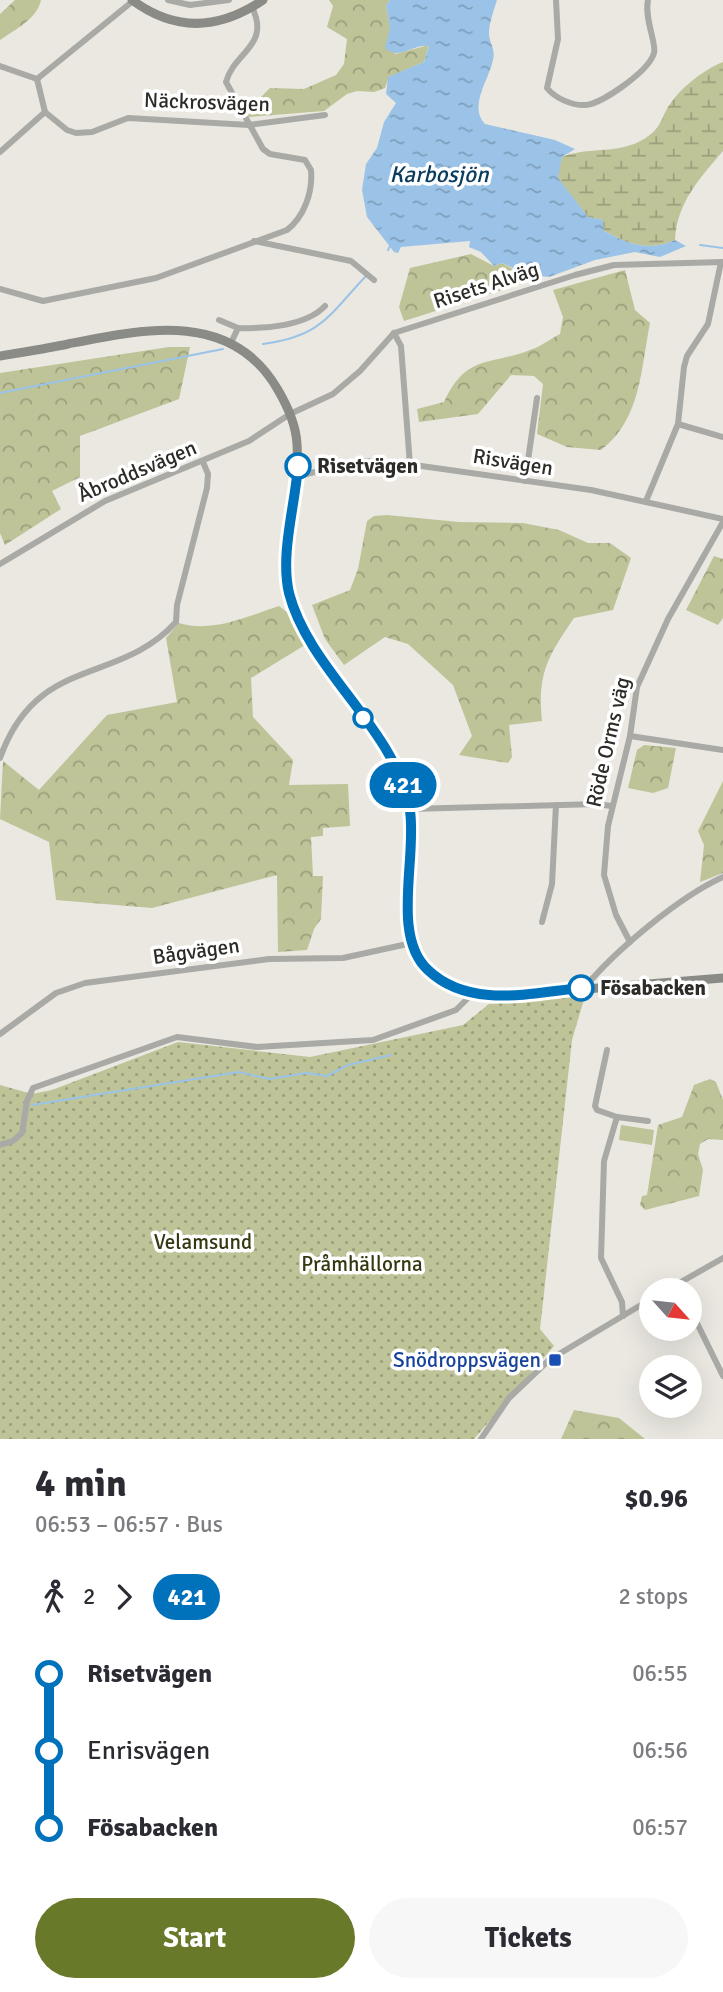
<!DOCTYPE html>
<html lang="en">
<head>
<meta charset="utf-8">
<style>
	:root { --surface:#fff; --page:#f7f7f7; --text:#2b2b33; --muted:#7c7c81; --accent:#687a29 }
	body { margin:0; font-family:Signika,sans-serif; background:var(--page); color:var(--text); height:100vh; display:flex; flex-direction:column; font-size:26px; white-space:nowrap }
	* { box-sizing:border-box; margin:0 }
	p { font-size:23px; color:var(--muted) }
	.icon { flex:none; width:38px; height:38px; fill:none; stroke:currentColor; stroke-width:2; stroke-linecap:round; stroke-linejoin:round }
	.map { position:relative; height:1439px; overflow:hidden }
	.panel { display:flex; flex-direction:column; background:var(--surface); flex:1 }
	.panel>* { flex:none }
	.badge { padding:0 14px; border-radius:23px; font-size:24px; line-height:46px }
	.needle { width:46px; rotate:117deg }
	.buttons { position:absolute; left:639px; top:1278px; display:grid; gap:14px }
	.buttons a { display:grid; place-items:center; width:63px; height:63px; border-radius:50%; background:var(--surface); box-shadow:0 7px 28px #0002; font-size:35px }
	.map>.badge { position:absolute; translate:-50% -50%; box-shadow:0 0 0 4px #fff }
	.legs { display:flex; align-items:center; gap:10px; height:77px; padding:0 35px; font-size:23px }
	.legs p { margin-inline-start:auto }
	.head { display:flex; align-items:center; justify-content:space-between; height:119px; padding:0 35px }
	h1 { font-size:38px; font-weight:700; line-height:52px }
	.action { display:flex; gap:14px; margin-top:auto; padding:14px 35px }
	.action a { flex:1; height:80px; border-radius:42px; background:var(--accent); color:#fff; font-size:28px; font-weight:700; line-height:80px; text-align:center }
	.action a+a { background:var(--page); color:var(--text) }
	ul { padding:0 35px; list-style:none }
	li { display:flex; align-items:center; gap:24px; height:77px; font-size:26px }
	li i { display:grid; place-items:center; width:10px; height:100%; margin:0 9px; background:currentColor }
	li i::after { content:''; width:18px; height:18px; margin:-9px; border:5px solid; border-radius:50%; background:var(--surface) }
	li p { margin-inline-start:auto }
	li:first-child i { background:linear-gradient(#0000 50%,currentColor 0) }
	li:last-child i { background:linear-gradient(currentColor 50%,#0000 0) }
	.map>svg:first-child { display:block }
	.forest { fill:url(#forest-crowns) }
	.wetland { fill:url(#wetland-marsh) }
	.park { fill:url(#park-dots) }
	.pitch { fill:#bec498 }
	.water { fill:url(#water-ripples) }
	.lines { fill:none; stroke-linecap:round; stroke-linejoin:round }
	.stream { stroke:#9ac3e7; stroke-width:2 }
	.street { stroke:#a9a9a6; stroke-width:6 }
	.secondary { stroke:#8a8a86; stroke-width:9 }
	.line-1-casing { stroke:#fff; stroke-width:16 }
	.line-1 { stroke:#0072bc; stroke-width:10 }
	.stop-1-dot { fill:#fff; stroke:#0072bc; stroke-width:3.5 }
	.transit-dot { fill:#1a4fb4; stroke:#fff; stroke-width:2.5 }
	.labels { text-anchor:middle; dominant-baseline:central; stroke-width:7; stroke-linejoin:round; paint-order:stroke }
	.street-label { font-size:21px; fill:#2d2c29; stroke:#fff }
	.stop-label { font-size:21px; font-weight:bold; fill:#2d2c29; stroke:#fff; text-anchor:start }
	.park-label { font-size:21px; fill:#353811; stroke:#fff }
	.transit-label { font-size:21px; fill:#164399; stroke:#fff; text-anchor:end }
	.water-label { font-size:23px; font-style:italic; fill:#0b3b5e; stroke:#fff }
</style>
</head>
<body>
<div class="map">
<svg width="723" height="1439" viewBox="0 0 723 1439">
	<defs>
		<pattern id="forest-crowns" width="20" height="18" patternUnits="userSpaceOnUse" patternTransform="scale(1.75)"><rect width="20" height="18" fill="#bec498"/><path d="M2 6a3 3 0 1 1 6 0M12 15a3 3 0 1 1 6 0" fill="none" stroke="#9b9f7c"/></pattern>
		<pattern id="wetland-marsh" width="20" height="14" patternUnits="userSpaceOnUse" patternTransform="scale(1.75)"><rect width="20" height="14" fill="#bec498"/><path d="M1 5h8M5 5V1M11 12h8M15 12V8" fill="none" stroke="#9b9f7c"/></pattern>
		<pattern id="park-dots" width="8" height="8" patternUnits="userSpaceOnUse" patternTransform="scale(1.75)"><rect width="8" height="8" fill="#bec498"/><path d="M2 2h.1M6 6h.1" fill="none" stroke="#9b9f7c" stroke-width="1.8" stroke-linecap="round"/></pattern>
		<pattern id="water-ripples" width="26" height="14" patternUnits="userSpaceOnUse" patternTransform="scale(1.75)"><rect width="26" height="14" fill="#9ac3e7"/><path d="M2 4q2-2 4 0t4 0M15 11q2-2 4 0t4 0" fill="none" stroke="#7e9fbb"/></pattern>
	</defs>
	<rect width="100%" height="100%" fill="#eae8e1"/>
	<g class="forest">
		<path d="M15,0H41C37,19 16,29 0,40V14Z"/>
		<polygon points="329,0 390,0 386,5 395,54 429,45 424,62 389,77 385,88 374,92 357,91 347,94 324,111 249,117 245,113 270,88 304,89 336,75 344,64 347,39 327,27 333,6"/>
		<polygon points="471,254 494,266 502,263 534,280 404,321 399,307 410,268"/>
		<path d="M625,270L635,310L650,323C641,368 641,420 601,450L567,447L537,434L543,384L534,376L511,375L478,414L419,422L417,409L444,402C466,354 489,366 530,350C540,347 550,339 560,334L563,317L553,290Z"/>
		<polygon points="169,347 190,347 179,399 80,436 80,477 52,491 61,509 5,545 0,533 0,373"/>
		<path d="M387,515L459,522L523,523L559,530L588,543H610L631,558L613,610L574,618C548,656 537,674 542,721L509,725L512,757L508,763L459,755L472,736L453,685L408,644L385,637L344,665L325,639L312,605L350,590L358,569L367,521L374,516Z"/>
		<polygon points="714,556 723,559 723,618 718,625 686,610"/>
		<path d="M279,606L288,613L305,645L251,678L253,717L293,760L289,785L348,784L350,826L323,828V836L311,837L313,876H323L321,919L314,929L307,950L278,952L277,875L152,908L56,900L49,842L0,819L3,761L39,790L107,715L177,702L166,638L179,623C213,633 246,617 279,606Z"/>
		<polygon points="644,745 676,748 668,788 653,793 628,788 637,750"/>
		<polygon points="723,781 723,873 700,882 704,845 698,831"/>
		<polygon points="710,1079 716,1082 723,1100 723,1140 708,1139 700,1144 698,1154 703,1170 699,1196 645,1210 640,1205 642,1196 647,1195 658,1125 682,1117 694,1085"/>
		<polygon points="574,1410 619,1418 645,1439 561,1439"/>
	</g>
	<path class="wetland" d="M723,62V151C700,178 677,202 675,240C649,252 628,244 604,231L602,220L588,217L557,178L562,157C591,145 623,157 651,134C661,126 662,117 668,107C680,88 703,70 723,62Z"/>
	<polygon class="park" points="585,996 572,1040 540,1329 554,1346 474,1439 0,1439 0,1085 32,1094 52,1090 178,1042 310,1057 463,1025 489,1004"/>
	<polygon class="pitch" points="621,1125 654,1130 652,1145 619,1140"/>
	<path class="water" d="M390,0H497C494,10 489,23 489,33C489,43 496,49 493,60C489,80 468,106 485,124L555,140L575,149L562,157L558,178L588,217L603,220L604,231C628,244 649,252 675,240L686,246L660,257L635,252L595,260L549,277L529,275L502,263L494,266L481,252L469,247L470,241L401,247L398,253L394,252L367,217L362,190L366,164L377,148L384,122L396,103L386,94L388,77L424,62L429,46C413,44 399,61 385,48L390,28L386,5Z"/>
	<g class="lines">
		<g class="stream">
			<polyline points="700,245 723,248"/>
			<polyline points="388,250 390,246"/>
			<path d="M263,344C322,336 329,315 366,276"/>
			<polyline points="0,393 223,349"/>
			<polyline points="32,1105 239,1072 269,1079 307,1073 327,1076 348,1065 391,1055"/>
		</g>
		<g class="street">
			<polyline points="168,0 190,5 229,0"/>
			<path d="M556,0L558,39L547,88C555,98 572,106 586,105C603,103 649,71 654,53C657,44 644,19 648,0"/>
			<polyline points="0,66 37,79 45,112 67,130 76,133 92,132 128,118 249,125 325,115"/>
			<polyline points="37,79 133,1"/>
			<polyline points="0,152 45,112"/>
			<polyline points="254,241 351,261 374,280"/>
			<path d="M0,289L43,301L156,278L287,230C304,217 313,192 311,170L305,160L270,154L263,149L226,82C234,52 271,46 252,7"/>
			<polyline points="219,320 238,328 230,345"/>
			<path d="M238,328C265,329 306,326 325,306"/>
			<polyline points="394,333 401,346 410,465"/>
			<polyline points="678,424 723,437"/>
			<polyline points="297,476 365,461 400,463 591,490 723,519"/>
			<polyline points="525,481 537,398"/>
			<polyline points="646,501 678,424 684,367 687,356 708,324 721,262"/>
			<polyline points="0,564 105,501 249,441 290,414 333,394 360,371 394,333 575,275 614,265 723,262"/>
			<polyline points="630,736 723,750"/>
			<path d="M0,758C37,654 118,686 176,622L177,605L207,488L208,474L203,462"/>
			<polyline points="410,809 597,804 611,806"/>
			<polyline points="542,922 552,884 556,805"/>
			<polyline points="630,942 616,915 604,875 608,826 630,736 637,687 668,619 723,522"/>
			<path d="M585,987C616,950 679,897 723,877"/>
			<polyline points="0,1034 56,993 85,983 269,959 343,958 412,943"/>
			<polyline points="607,1050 595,1106 597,1110 617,1117"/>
			<polyline points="0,1145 13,1141 22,1133 27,1101 33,1088 177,1037 257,1047 373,1040 456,1010 472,994"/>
			<polyline points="667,1290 723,1258"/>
			<polyline points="690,1309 723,1376"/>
			<polyline points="623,1316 622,1302 601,1258 604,1161 617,1117 648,1121"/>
			<polyline points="481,1439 509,1398 549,1360 651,1299"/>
		</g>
		<g class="secondary">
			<path d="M132,0C175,32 219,30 263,0"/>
			<path d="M0,356C23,352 45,349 68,344C143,329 232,309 278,390C288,407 296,425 297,444C300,493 279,545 289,592C304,661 385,725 406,793C422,846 392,925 422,965C439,987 472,994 498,996L723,978"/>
		</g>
	</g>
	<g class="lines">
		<g class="line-1-casing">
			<path id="line-1" d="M298,466C295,506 280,554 289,593C309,671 398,731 410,811C417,858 391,936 428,970C469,1009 531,993 581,988"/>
		</g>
		<use href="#line-1" class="line-1"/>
	</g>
	<g class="stop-1-dot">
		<circle cx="298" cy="466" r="12"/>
		<circle cx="363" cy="718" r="9"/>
		<circle cx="581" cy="988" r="12"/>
	</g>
	<rect class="transit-dot" x="548" y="1353" width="14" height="14" rx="3.5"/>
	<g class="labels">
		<g class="street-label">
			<text transform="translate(207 102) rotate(2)">Näckrosvägen</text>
			<text transform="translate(486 285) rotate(-18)">Risets Alväg</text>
			<text transform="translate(513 462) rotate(9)">Risvägen</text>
			<text transform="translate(137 471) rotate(-23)">Åbroddsvägen</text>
			<text transform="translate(608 742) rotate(-77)">Röde Orms väg</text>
			<text transform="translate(196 951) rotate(-8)">Bågvägen</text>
		</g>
		<g class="stop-label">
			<text x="317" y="466">Risetvägen</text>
			<text x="600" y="988">Fösabacken</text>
		</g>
		<g class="park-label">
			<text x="203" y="1242">Velamsund</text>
			<text x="362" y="1264">Pråmhällorna</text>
		</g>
		<g class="transit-label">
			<text x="541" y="1360">Snödroppsvägen</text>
		</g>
		<g class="water-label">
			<text x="439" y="174">Karbosjön</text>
		</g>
	</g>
</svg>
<div class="buttons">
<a><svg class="needle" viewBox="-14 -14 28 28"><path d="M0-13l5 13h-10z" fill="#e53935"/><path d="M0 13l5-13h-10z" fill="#7c7c81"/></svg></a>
<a><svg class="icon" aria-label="layers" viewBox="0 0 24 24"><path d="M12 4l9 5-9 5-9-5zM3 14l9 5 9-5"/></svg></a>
</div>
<b class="badge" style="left:403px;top:785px;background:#0072bc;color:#fff">421</b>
</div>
<section class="panel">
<div class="head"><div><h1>4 min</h1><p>06:53 – 06:57 · Bus</p></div><b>$0.96</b></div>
<div class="legs"><svg class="icon" aria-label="walk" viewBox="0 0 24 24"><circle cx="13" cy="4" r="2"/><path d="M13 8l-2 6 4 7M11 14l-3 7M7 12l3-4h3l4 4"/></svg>2<svg class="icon" aria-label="forward" viewBox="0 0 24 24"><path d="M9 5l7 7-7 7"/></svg><b class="badge" style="background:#0072bc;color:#fff">421</b><p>2 stops</p></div>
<ul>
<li><i style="color:#0072bc"></i><b>Risetvägen</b><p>06:55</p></li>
<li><i style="color:#0072bc"></i><span>Enrisvägen</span><p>06:56</p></li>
<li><i style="color:#0072bc"></i><b>Fösabacken</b><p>06:57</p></li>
</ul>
<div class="action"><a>Start</a><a>Tickets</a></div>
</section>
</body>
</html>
